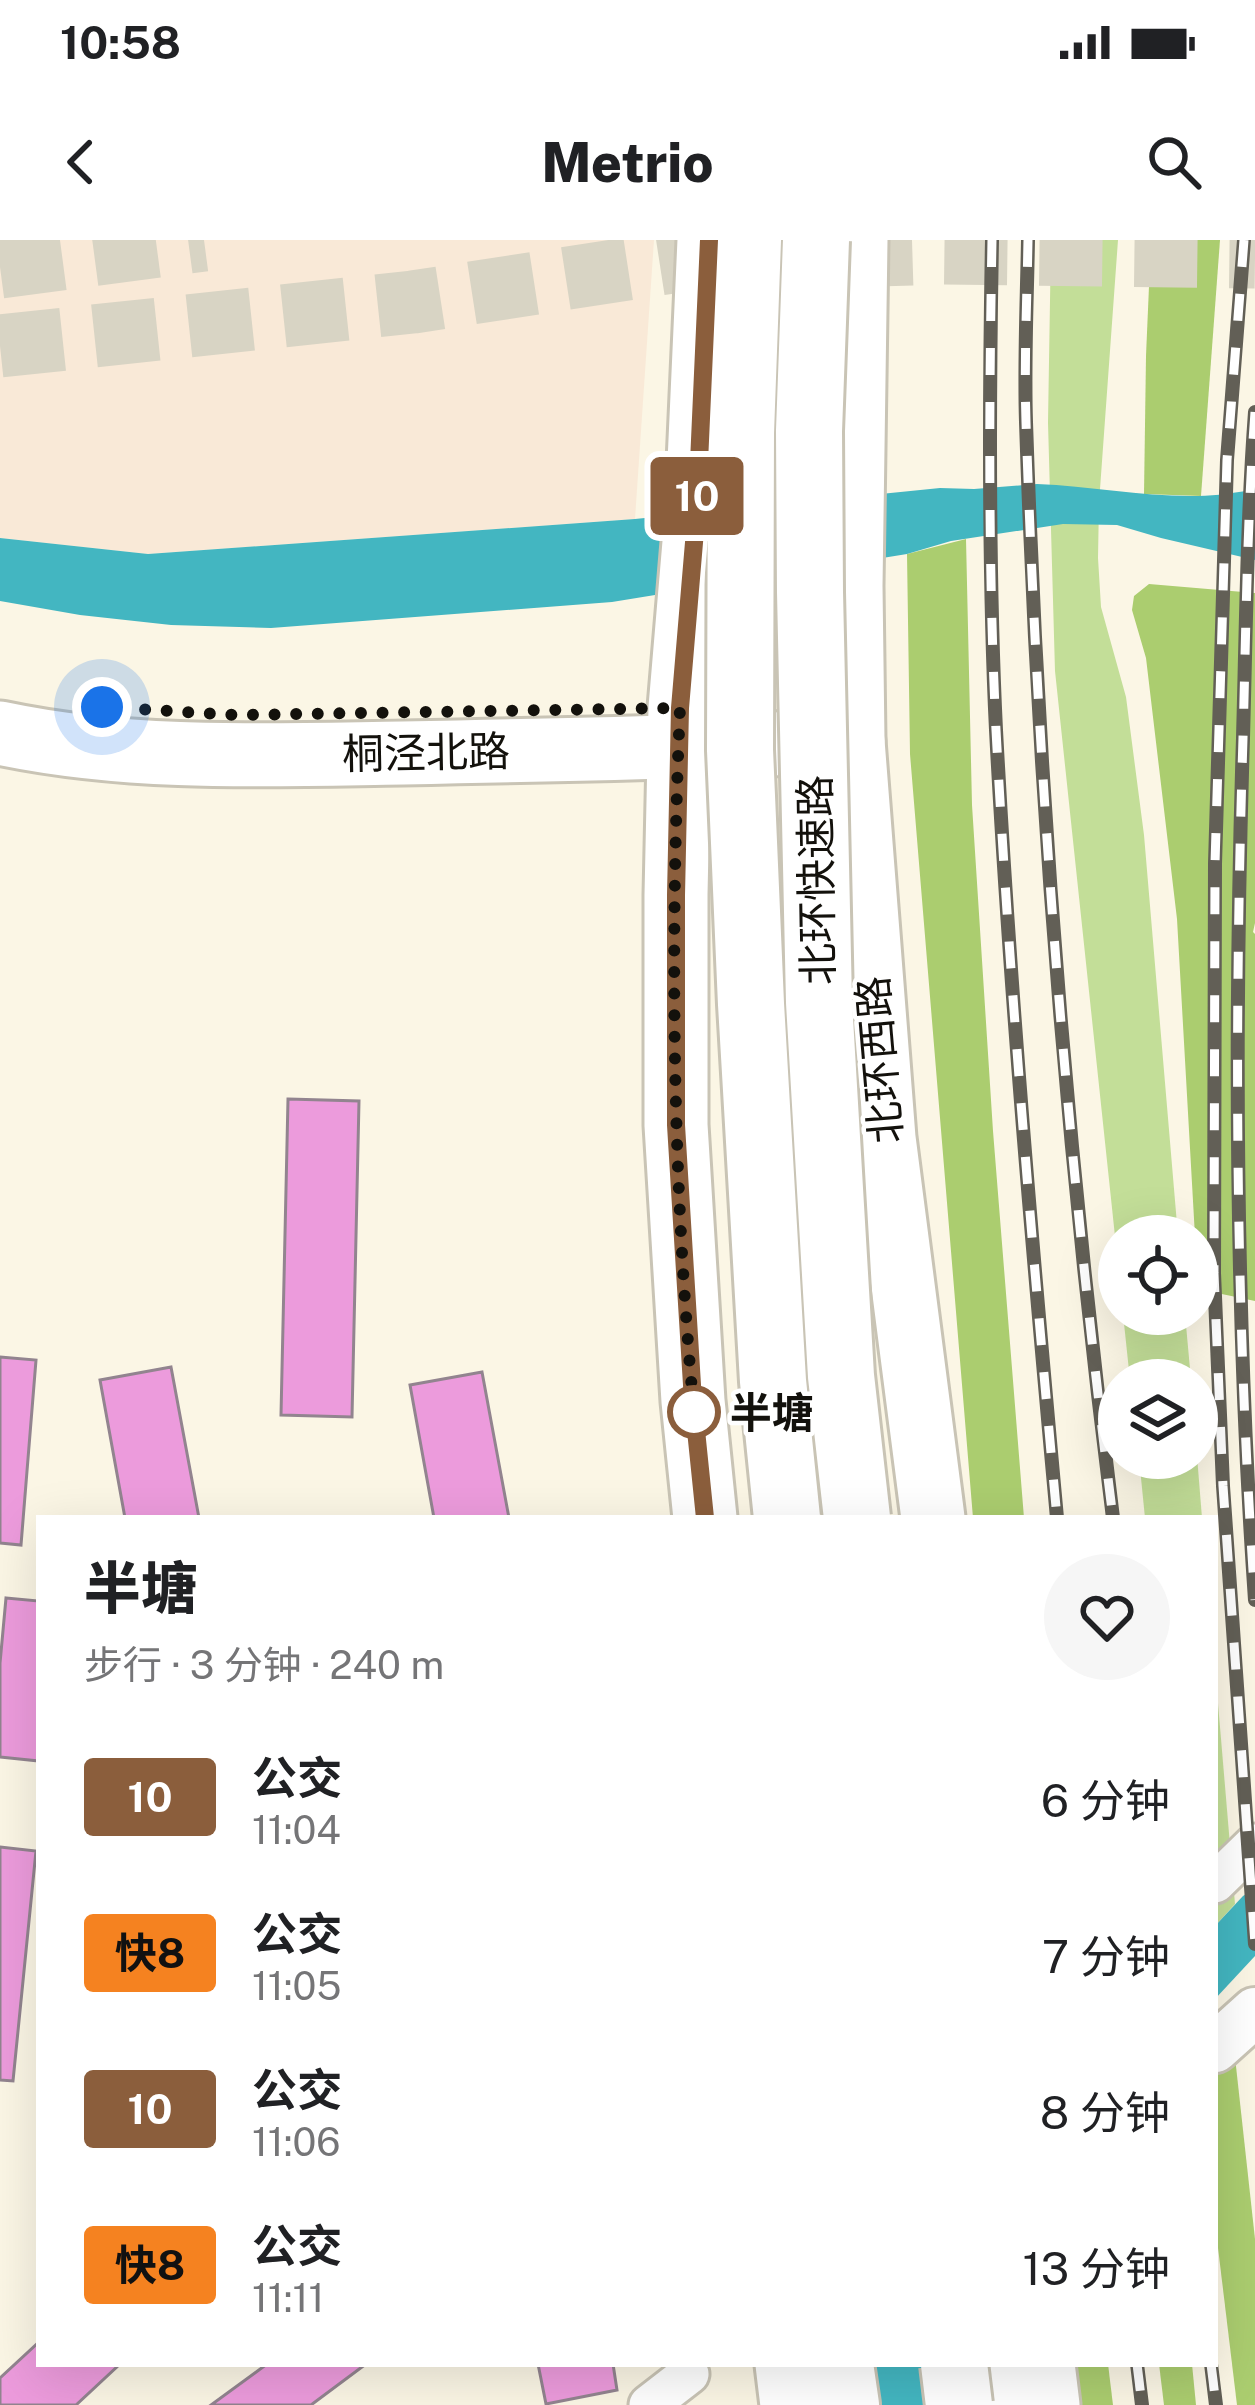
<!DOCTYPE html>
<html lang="zh">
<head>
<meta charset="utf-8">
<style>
	:root { --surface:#fff; --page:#f6f6f6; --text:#202124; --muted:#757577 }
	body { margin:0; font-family:"Public Sans","Noto Sans SC",sans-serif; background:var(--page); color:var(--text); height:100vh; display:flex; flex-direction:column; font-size:45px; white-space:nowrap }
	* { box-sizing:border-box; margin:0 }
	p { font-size:39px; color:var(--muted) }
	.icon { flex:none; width:66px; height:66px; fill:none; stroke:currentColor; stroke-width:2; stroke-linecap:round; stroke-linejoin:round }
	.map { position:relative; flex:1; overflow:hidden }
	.side { position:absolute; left:36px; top:1275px; width:1182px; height:852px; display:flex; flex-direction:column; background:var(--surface); border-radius:0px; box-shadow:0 12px 48px #0002 }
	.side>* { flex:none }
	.badge { padding:0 24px; border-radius:9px; font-size:42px; line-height:78px }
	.controls { position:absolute; left:1098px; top:975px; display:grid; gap:24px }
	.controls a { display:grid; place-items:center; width:120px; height:120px; border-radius:50%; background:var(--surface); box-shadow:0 12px 48px #0002; font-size:60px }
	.you { position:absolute; width:60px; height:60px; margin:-30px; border:9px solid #fff; border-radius:50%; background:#1a73e8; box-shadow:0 0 0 18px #1a73e833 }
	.map>.badge { position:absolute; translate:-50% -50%; box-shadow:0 0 0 6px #fff }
	.round { display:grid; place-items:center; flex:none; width:126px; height:126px; border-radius:63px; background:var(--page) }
	.headline { display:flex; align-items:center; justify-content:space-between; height:204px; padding:0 48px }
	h1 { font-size:57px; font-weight:800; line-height:90px }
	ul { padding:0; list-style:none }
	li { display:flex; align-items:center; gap:36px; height:156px; padding:0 48px }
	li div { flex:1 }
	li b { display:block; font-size:45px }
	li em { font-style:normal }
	li .badge { min-width:132px; font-weight:700; text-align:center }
	.status { display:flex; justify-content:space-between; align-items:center; height:84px; padding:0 60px; background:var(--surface); direction:ltr }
	.status svg { height:33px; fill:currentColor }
	header { display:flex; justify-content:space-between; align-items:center; height:156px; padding:0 48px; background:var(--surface); font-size:54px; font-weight:800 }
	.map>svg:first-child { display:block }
	.industrial { fill:#f9e9d7 }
	.green { fill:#c3de98 }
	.forest { fill:#abcd6f }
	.water { fill:#43b6c1 }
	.building { fill:#ec9bdc; stroke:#92848f; stroke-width:3 }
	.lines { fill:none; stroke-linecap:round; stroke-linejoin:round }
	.primary-tunnel { stroke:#d8d4c4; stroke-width:63; stroke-dasharray:63 32; stroke-linecap:butt }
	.minor-casing { stroke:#c9c4b5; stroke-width:45 }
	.tertiary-casing { stroke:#c9c4b5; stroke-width:54 }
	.primary-casing { stroke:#c9c4b5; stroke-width:69 }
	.trunk-casing { stroke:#c9c4b5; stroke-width:72 }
	.minor { stroke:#fff; stroke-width:39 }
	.tertiary { stroke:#fff; stroke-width:48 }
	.primary { stroke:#fff; stroke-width:63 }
	.trunk { stroke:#fff; stroke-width:66 }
	.rail-casing { stroke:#625f56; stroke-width:14 }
	.rail { stroke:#fff; stroke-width:9; stroke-dasharray:27; stroke-linecap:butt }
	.trunk-bridge-casing { stroke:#c9c4b5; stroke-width:72; stroke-linecap:butt }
	.trunk-bridge { stroke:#fff; stroke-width:66 }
	.line-casing { stroke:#fff; stroke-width:27 }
	.line { stroke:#8b5e3c; stroke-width:18 }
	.walk { stroke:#13110c; stroke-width:12; stroke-dasharray:0 21.6 }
	.stop-dot { fill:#fff; stroke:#8b5e3c; stroke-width:6 }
	.labels { text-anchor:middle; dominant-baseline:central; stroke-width:9; stroke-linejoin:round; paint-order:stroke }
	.street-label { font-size:42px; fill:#13110c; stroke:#fff }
	.stop-label { font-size:42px; font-weight:bold; fill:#13110c; stroke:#fff; text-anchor:start }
</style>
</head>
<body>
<div class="status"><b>10:58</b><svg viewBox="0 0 49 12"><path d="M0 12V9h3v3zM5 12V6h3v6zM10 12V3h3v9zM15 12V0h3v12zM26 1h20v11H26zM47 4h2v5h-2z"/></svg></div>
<header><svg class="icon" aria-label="back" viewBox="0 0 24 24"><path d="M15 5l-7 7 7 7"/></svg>Metrio<svg class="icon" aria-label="search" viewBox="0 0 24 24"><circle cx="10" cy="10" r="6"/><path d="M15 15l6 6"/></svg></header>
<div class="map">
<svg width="1255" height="2165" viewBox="0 0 1255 2165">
	<rect width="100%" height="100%" fill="#fbf6e5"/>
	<polygon class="industrial" points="0,0 654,0 635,279 148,314 0,298"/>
	<g class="green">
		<polygon points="1051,0 1118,0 1099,263 1098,318 1101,367 1126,457 1144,595 1178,996 1119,996 1119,1034 1055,431 1048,183"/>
		<polygon points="1123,1074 1185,1074 1191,1140 1130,1140"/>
		<polygon points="1197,1216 1202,1278 1145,1278 1139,1218"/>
		<polygon points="1215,1428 1235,1664 1215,1686"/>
	</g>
	<g class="forest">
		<polygon points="1151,0 1220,0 1201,256 1144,254 1146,116"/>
		<polygon points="966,299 972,565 993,891 1024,1278 973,1278 910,514 907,314"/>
		<polygon points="1149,344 1255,353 1255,683 1253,692 1255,694 1255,1061 1198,1049 1177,679 1146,418 1132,370 1134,356"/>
		<polygon points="1233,1799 1255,1999 1255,2165 1237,2165 1215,1983 1215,1822"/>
		<polygon points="1060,2124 1108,2124 1113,2165 1064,2165"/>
		<polygon points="1159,2124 1192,2124 1196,2165 1164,2165"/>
	</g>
	<g class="water">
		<path d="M1037,244C1091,246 1144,257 1198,256C1217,256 1236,252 1255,250V320L1161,298L1117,285L1063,284L951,301L907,314L612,362L271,388L171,385L80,375L0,361V298L148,314L635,279L940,248L974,249Z"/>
		<polygon points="1255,1648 1255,1716 1215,1759 1215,1686 1243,1656"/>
		<polygon points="819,2124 955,2124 925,2165 784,2165"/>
	</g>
	<g class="building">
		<polygon points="288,859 359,861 352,1177 281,1175"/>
		<polygon points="0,1117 36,1120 21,1305 0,1303"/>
		<polygon points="171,1127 199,1278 125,1278 100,1140"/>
		<polygon points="482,1132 509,1278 434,1278 410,1145"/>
		<polygon points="6,1358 39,1361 39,1521 0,1517 0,1423"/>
		<polygon points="0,1607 36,1611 13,1841 0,1840"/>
		<polygon points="39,2102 39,2124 120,2124 76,2165 0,2165 0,2138"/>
		<polygon points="267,2124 366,2124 311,2165 211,2165"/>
		<polygon points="538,2124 613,2124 617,2150 546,2164"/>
	</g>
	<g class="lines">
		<g class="primary-tunnel">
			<polyline points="0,27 204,0"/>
			<polyline points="0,106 413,62 679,21 943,13 1255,17"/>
		</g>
		<g class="minor-casing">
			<g id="minor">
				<polyline points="1215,1643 1255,1604"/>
				<polyline points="649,2165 689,2134"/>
			</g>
		</g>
		<g class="tertiary-casing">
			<polyline id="tertiary" points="1215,1808 1255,1772"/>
		</g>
		<g class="primary-casing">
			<g id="primary">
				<polyline points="856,0 851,346 853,501 884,898 933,1278"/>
				<path d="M0,493C132,521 268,515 403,513C553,510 703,507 853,501"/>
				<polyline points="705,1278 693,1161 676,885 676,655 680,468 697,267 709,0"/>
				<polyline points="787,2124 792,2165"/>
				<polyline points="1043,2124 1048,2165"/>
			</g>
		</g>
		<g class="trunk-casing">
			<g id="trunk">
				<polyline points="840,2124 846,2165"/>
				<polyline points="1001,2124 1005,2165"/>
			</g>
		</g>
		<use href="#minor" class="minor"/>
		<use href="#tertiary" class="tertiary"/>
		<use href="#primary" class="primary"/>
		<use href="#trunk" class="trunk"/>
		<g class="rail-casing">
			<g id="rail">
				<path d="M992,0C989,163 988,327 996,490C1010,753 1033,1016 1057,1278"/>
				<path d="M1028,0C1027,60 1024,121 1026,182C1038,548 1067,914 1113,1278"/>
				<polyline points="1244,0 1227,220 1215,624 1214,1033 1223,1246 1255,1704"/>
				<path d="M1255,172C1247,280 1246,389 1243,498C1234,786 1235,1073 1255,1360"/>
				<polyline points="1137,2124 1142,2165"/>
				<polyline points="1211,2124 1216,2165"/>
			</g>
		</g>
		<use href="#rail" class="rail"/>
		<g class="trunk-bridge-casing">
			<g id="trunk-bridge">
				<polyline points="748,0 741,193 740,510 751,764 773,1141 787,1278"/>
				<polyline points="816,0 809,191 810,352 819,762 841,1136 857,1278"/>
				<polyline points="954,2124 959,2165"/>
			</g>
		</g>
		<use href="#trunk-bridge" class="trunk-bridge"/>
	</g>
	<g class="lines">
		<g class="line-casing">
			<polyline id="line" points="705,1278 693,1161 676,885 676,655 680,468 697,267 709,0"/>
		</g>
		<use href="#line" class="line"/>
		<path class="walk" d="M102,467L236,475L680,468C670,702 672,939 694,1172"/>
	</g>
	<circle class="stop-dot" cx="694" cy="1172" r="24"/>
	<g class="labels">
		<g class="street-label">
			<text transform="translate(426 512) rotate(-1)">桐泾北路</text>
			<text transform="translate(816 640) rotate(-91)">北环快速路</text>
			<text transform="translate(879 820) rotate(-95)">北环西路</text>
		</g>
		<g class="stop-label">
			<text x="730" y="1172">半塘</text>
		</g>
	</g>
</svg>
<div class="controls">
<a><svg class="icon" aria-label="locate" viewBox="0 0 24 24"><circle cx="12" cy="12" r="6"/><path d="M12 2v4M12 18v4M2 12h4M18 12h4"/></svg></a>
<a><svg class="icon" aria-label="layers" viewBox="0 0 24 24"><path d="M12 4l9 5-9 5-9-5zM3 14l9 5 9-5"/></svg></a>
</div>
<div class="you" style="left:102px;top:467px"></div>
<b class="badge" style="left:697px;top:256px;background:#8b5e3c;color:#fff">10</b>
<section class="side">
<div class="headline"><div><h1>半塘</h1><p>步行 · 3 分钟 · 240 m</p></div><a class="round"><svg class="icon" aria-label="heart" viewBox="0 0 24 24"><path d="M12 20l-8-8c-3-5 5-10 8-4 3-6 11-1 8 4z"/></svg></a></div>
<ul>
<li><span class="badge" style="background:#8b5e3c;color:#fff">10</span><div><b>公交</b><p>11:04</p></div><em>6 分钟</em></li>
<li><span class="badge" style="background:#f58220;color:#111">快8</span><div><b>公交</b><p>11:05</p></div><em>7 分钟</em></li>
<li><span class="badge" style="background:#8b5e3c;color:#fff">10</span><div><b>公交</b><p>11:06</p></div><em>8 分钟</em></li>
<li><span class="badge" style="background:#f58220;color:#111">快8</span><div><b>公交</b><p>11:11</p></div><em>13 分钟</em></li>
</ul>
</section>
</div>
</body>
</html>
